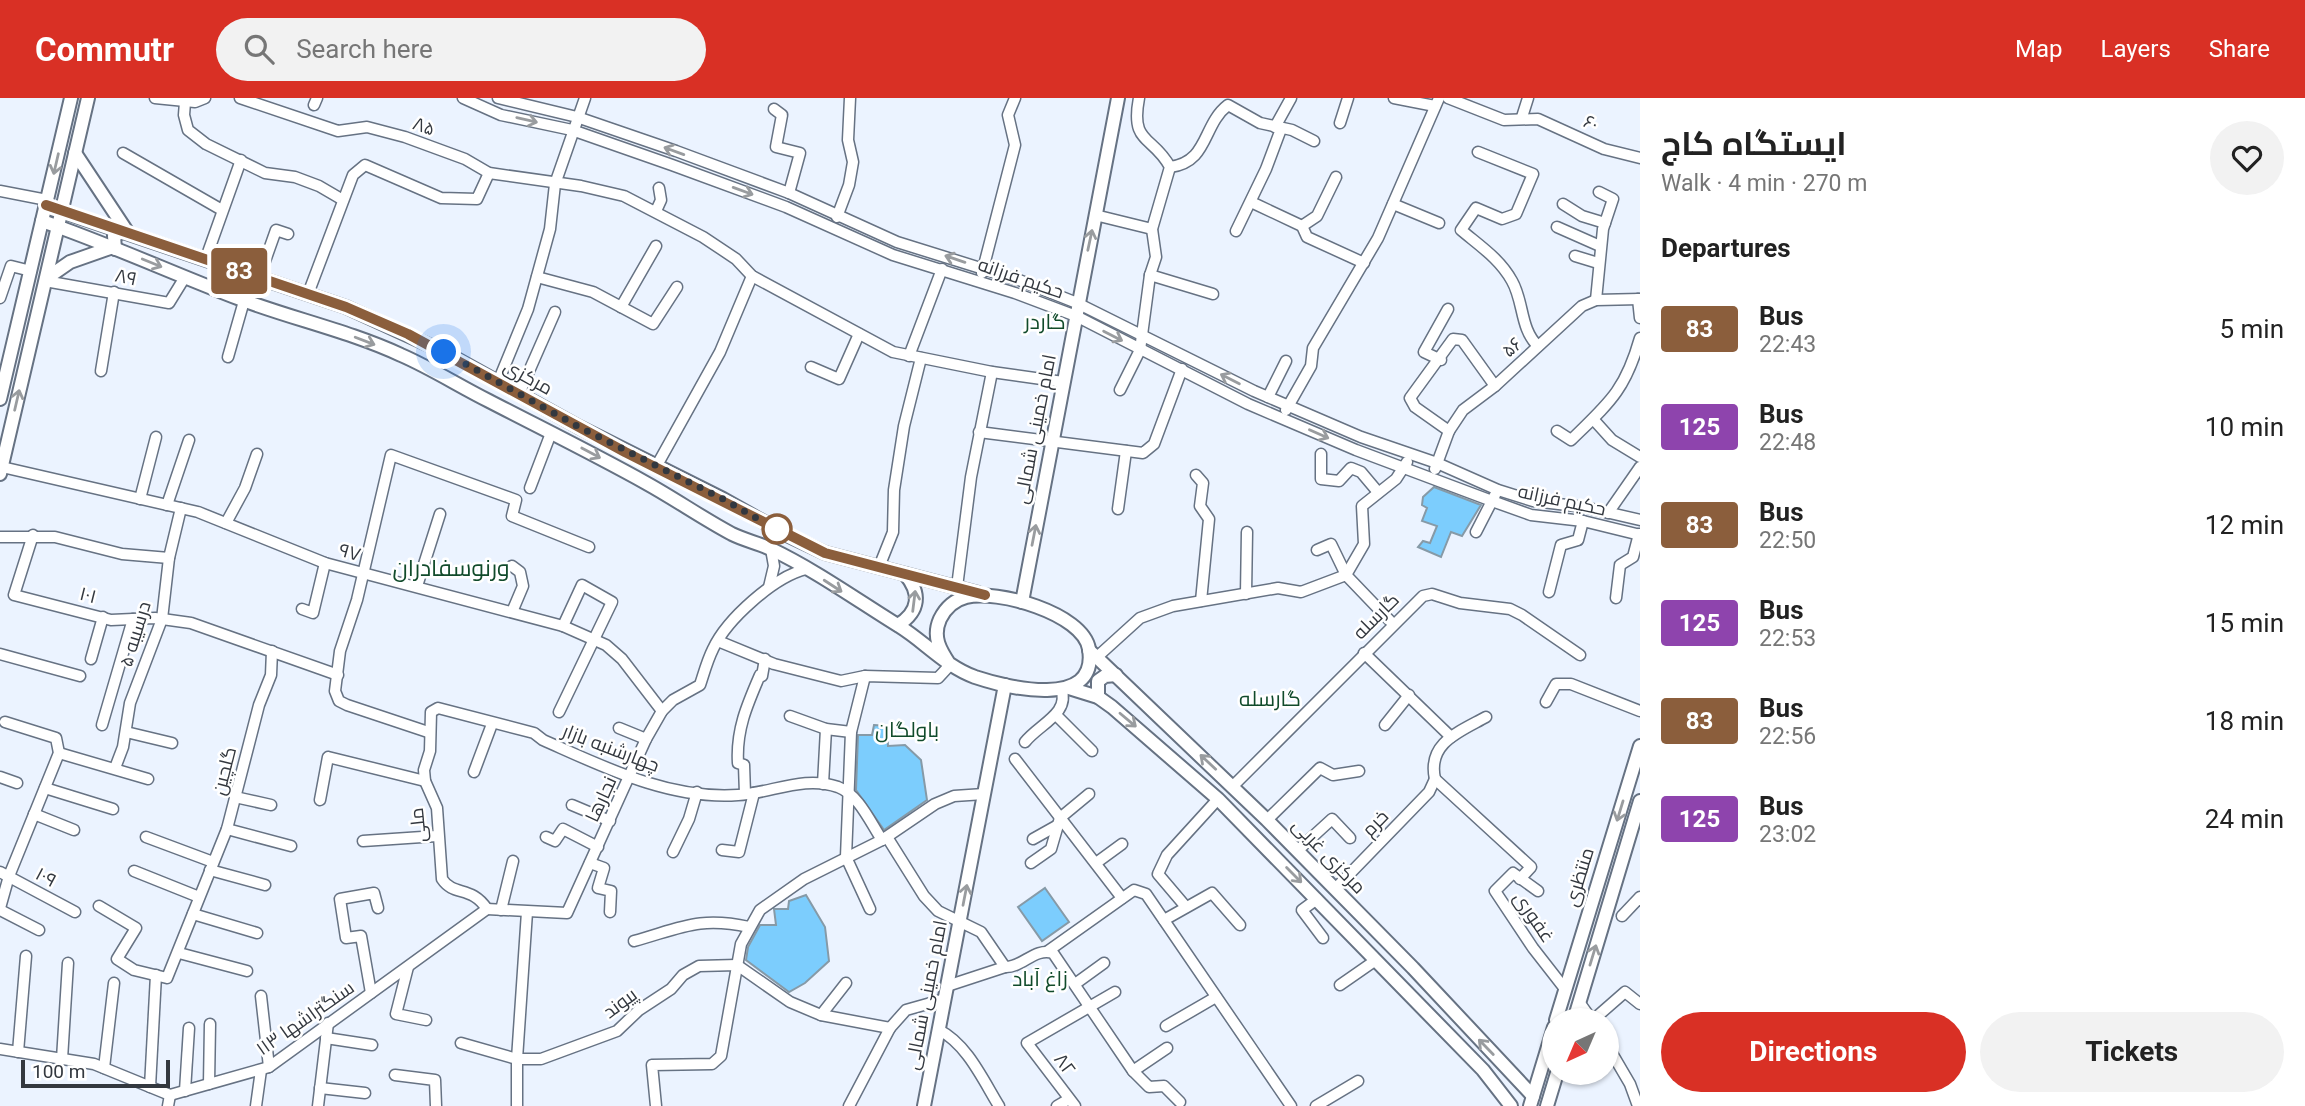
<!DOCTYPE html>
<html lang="en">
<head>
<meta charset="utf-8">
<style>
	:root { --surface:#fff; --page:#f2f2f2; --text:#222; --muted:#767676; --accent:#d93025 }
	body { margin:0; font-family:Roboto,Cairo,sans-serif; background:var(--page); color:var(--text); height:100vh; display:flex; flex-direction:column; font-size:26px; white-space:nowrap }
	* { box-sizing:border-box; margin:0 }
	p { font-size:23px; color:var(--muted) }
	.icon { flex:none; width:38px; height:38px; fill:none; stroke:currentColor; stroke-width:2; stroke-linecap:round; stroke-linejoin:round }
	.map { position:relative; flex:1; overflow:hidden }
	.details { display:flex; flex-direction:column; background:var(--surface); width:665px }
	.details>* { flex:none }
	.badge { padding:0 14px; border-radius:5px; font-size:24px; line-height:46px }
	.needle { width:46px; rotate:224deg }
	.tools { position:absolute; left:1542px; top:910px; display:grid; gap:14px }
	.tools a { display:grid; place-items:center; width:77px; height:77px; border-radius:50%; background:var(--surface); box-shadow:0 2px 5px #0004; font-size:35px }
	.scale { position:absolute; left:21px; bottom:18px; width:149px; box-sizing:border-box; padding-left:7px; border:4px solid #33383f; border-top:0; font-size:19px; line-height:24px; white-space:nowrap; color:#33383f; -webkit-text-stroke:5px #fff; paint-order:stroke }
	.you { position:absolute; width:35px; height:35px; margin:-18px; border:5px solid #fff; border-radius:50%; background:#1a73e8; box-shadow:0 0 0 10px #1a73e833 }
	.map>.badge { position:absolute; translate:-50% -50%; box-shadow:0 0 0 4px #fff }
	h2 { padding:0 21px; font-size:26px; line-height:63px }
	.round { display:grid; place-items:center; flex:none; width:74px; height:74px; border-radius:37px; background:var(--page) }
	.overview { display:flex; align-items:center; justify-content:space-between; height:119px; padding:0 21px }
	h1 { font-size:33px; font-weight:700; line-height:52px }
	.action { display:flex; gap:14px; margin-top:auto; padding:14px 21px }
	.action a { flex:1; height:80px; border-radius:42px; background:var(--accent); color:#fff; font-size:28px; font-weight:700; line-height:80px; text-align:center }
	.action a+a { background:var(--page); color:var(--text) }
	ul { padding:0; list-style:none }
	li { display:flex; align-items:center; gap:21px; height:98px; padding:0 21px }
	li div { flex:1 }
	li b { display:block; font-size:26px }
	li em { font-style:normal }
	li .badge { min-width:77px; font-weight:700; text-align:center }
	header { display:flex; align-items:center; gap:42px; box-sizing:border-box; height:98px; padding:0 35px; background:var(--accent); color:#fff }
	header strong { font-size:33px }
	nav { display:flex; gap:38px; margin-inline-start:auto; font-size:24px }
	.search { width:490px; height:63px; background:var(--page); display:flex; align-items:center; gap:18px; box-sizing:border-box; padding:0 24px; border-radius:38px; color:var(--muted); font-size:26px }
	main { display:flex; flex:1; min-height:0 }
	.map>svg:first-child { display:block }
	.building { fill:#7ccdfd; stroke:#869aa7; stroke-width:2 }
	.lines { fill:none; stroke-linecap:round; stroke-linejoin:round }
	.minor-casing { stroke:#667283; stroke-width:13 }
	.major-casing { stroke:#667283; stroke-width:16 }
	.minor { stroke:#fff; stroke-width:10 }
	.major { stroke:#fff; stroke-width:12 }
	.oneway { stroke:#999c9f }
	.line-casing { stroke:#fff; stroke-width:16 }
	.line { stroke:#8b5e3c; stroke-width:10 }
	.walk { stroke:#33383f; stroke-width:7; stroke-dasharray:0 12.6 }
	.stop-dot { fill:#fff; stroke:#8b5e3c; stroke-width:3.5 }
	.labels { text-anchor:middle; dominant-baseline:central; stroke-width:5; stroke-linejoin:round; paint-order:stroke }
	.street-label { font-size:19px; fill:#33383f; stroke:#fff }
	.neighbourhood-label { font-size:21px; fill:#114b2b; stroke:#fff }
	.quarter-label { font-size:23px; fill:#114b2b; stroke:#fff }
</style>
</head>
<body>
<header>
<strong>Commutr</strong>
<div class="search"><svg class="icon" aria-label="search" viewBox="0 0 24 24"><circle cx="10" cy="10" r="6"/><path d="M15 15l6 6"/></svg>Search here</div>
<nav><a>Map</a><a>Layers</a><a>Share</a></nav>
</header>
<main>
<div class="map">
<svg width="1640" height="1008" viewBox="0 0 1640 1008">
	<rect width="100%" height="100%" fill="#ebf3ff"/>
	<g class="building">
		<polygon points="1434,389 1481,407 1462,438 1451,434 1441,459 1418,449 1423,443 1430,445 1437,428 1422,423 1427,410 1422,407 1423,399"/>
		<polygon points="874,627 887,628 888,648 905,647 921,662 927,702 884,732 856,692 858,637 872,637"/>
		<polygon points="1045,790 1069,824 1042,843 1018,809"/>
		<polygon points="806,797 825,829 829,863 805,885 789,894 746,862 748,849 760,827 776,827 774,811 788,811 789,803"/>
	</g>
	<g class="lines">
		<g class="minor-casing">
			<g id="minor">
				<polyline points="155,0 195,4 205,0"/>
				<polyline points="240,0 338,33 367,29 405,39 465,61 489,75 581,88 624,98 703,139 736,161 752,178 893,254 992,274 1063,284"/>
				<polyline points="463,0 501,17 572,32 672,67 786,109 893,157 1015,195 1076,218 1248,306 1356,352 1492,403 1531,417 1583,423 1640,437"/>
				<polyline points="498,0 577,19 676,53 789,95 897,144 1019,182 1077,205 1254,293 1361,339 1437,365 1498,392 1533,403 1584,409 1640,422"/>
				<polyline points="1394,0 1435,8"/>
				<polyline points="1448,0 1504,22 1538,21 1604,51 1640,60"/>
				<polyline points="185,4 184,17 188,32 206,46 265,75 295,79 319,88 343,102"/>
				<polyline points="314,7 317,0"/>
				<polyline points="774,11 782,17 776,49 800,55 789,95"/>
				<polyline points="1522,19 1528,0"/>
				<polyline points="1340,25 1348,0"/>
				<polyline points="1275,29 1291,0"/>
				<path d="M1478,54L1533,76L1516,116L1502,121L1476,110L1461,132C1480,148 1500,161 1512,183C1524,204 1520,231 1538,248"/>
				<polyline points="123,55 222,112"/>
				<path d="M1170,69C1209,64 1202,27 1228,7L1260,25L1292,32L1314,43"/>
				<polyline points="0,93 47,102"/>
				<polyline points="1251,104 1302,128 1307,139 1364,165"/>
				<polyline points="1393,106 1439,125"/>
				<polyline points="1563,106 1582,118 1605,125"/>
				<polyline points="656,113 661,102 659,90"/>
				<polyline points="1095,117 1152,131"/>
				<polyline points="837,119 849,87 853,64 848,42 850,0"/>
				<polyline points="1302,128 1317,118 1336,79"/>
				<polyline points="1557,129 1600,148"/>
				<polyline points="1236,133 1266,71 1281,31"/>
				<polyline points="1575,158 1598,165"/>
				<polyline points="206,160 241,62"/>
				<polyline points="982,175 1015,47 1008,17 1015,0"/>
				<polyline points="1150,177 1213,196"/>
				<polyline points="537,179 593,194 653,226 677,189"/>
				<polyline points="259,180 276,132 288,136"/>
				<polyline points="45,183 169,205 185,179"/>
				<polyline points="308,196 353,77 365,67 441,100 477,101 489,75"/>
				<polyline points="0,200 11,168 31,173"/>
				<polyline points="1638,201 1640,220"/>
				<polyline points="1596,202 1603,131 1613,101 1599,94"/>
				<polyline points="621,209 656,148"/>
				<polyline points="909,258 942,171"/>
				<polyline points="228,259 244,203"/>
				<polyline points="1441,262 1424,254 1448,211"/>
				<polyline points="811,269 839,281 859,236"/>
				<polyline points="101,273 114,194"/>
				<polyline points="498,284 528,211 550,131 555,86 585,0"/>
				<path d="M1120,292L1140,252L1150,177L1156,159L1152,131L1170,69C1153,37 1130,47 1139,0"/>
				<polyline points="519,296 555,214"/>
				<polyline points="1268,299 1286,263"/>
				<polyline points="1286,312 1311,268 1313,250 1378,140 1439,0"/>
				<polyline points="1593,321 1612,342 1640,359"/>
				<polyline points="1449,333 1415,309 1410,300 1453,241 1462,242 1495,288"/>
				<path d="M1557,333L1571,342C1609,305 1625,293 1640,240"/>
				<polyline points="979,334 1143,355 1154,346 1182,271"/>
				<polyline points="1321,356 1321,381 1339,383 1351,370 1361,374 1377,393"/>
				<polyline points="2,369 198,414 325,465 563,528 606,547 622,561 662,613"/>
				<polyline points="656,369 720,254 752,178"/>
				<polyline points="1435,371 1449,333 1463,312 1495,288 1582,208 1596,202 1640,201"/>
				<polyline points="1196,377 1203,385 1200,408 1209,421 1201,503"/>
				<polyline points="530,390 551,335"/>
				<polyline points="140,401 156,339"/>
				<polyline points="167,407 189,342"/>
				<polyline points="1118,411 1126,353"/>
				<polyline points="1608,415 1640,369"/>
				<polyline points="226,425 245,390 257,356"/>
				<polyline points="1476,434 1495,397"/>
				<polyline points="33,437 14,497 111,522 155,520 191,525 338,577"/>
				<polyline points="0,439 55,439 122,456 169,460"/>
				<polyline points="1317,452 1331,446 1346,477"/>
				<polyline points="879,469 893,434 894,392 904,328 921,260"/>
				<polyline points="1346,477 1364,446 1362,408 1396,381 1407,364"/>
				<polyline points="417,488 440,416"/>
				<polyline points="769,489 774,468 771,451"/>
				<polyline points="957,489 971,379 992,274"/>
				<polyline points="1549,494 1561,447 1578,442 1583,423"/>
				<polyline points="1246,496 1247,434"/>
				<polyline points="1616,500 1620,467 1633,459 1639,436"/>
				<polyline points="302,511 313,515 325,465"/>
				<polyline points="512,514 523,488 520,474 512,468"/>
				<polyline points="718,543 774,566 841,583 865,578 938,580 950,567"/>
				<polyline points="1364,555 1451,639"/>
				<polyline points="0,556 80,578"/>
				<polyline points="1097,559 1140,520 1173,508 1278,490 1301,494 1346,477 1393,526"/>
				<polyline points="91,561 103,519"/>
				<polyline points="865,578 851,634 846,759 870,811"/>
				<polyline points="1546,604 1556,586 1571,586 1640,613"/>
				<polyline points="559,614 612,504 582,487 563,528"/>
				<polyline points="1056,617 1092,653"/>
				<polyline points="790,618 826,631 851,634"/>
				<polyline points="102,627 133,521"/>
				<polyline points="1385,627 1409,597"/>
				<polyline points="619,630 646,641"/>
				<polyline points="126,634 172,645"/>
				<polyline points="428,634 347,607 339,603 335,593 340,553 357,502 391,357 516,402 512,418 589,449"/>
				<path d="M1025,644C1038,627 1071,615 1061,591"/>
				<polyline points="59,655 148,681"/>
				<polyline points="1015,661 1122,800"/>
				<polyline points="115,670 123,649 130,605 162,521 169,460 181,410"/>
				<polyline points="474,674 492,626"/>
				<polyline points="0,679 17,685"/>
				<polyline points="1435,681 1531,769 1520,781"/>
				<path d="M1435,681C1427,645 1459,634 1486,619"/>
				<polyline points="823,686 826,631"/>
				<polyline points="1233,688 1423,498 1432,496 1460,505 1510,511 1522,517 1580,557"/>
				<polyline points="45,690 113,711"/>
				<path d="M745,696L744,667L738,665C736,632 747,607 760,577L762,578L765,561"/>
				<polyline points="235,699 271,707"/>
				<polyline points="320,702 328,659 425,683"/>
				<polyline points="572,707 610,723"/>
				<polyline points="34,716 74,732"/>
				<polyline points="1267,722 1320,670 1333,677 1359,673"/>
				<polyline points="227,731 291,748"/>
				<polyline points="146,739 213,764"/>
				<polyline points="546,739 555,743 563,731 598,749"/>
				<path d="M887,739L924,798L938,813L981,834L1005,869C1022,870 1035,849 1053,855L1133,973L1167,950"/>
				<polyline points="1033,741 1058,727"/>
				<polyline points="363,743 437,738"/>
				<polyline points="722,752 739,754 754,695"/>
				<polyline points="1297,753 1332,721 1350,740"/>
				<polyline points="673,754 689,721 697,694"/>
				<polyline points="590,765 604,770 598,790 611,793 610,814"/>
				<polyline points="1031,765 1051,751 1060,720 1089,696"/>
				<polyline points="1096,765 1122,746"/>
				<polyline points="210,772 265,787"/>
				<polyline points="134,773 199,799"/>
				<polyline points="0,774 75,814"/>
				<polyline points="1335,791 1429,694 1435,681"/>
				<polyline points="1538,793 1513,775 1495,793 1533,850 1565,891"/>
				<polyline points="1317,801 1302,812 1323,840"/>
				<polyline points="99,808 136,830 117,861 134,872 167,880 227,731 259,607 271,577 272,553"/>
				<polyline points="1186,809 1158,776 1167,757 1218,701"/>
				<polyline points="0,810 9,778 59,655 56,640 5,624"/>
				<path d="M487,811C471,787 454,799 442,781L437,710L425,683L424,672L430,653L431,614L438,610L534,635L543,642C604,669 669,702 738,697C772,695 804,677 838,689C859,697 870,724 882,742"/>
				<path d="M487,811L567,815L646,641L662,613L673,602L700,587C704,575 707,563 713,551C727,521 774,479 806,471"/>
				<polyline points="0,812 39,832"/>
				<polyline points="501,812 513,763"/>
				<polyline points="193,816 257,835"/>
				<polyline points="1622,818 1640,799"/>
				<polyline points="1164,822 1212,795 1240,827"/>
				<path d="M634,843C681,830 699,818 749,829"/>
				<polyline points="1048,853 1134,792 1146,796 1291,1008"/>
				<polyline points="179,855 247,873"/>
				<polyline points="408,869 396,916 426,922"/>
				<polyline points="1075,886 1104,865"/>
				<polyline points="1340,887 1376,862"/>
				<polyline points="947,888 1005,869"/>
				<polyline points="371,895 361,838 346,840 340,801 374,795 378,810"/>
				<polyline points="261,898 269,969"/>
				<polyline points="1579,904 1592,922"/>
				<polyline points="821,917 846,885"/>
				<polyline points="1593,922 1625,894 1640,906"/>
				<polyline points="1166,928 1216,899"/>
				<path d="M939,932C967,946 983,982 999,1008"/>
				<polyline points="326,940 372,947"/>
				<polyline points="461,945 517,961 541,961 617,933 639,912 671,891 683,877 699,868 737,867 790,904 821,917 890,930"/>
				<polyline points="1606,945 1630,986 1638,1008"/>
				<polyline points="0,951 94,966 170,997 269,969 487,811"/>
				<polyline points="18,954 26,858"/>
				<polyline points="62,961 68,865"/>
				<polyline points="104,970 114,885"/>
				<polyline points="1133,973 1149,989 1164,988 1180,1004"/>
				<polyline points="395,977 435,982 436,1008"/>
				<polyline points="209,986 210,926"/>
				<polyline points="150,989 156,877"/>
				<polyline points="320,990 365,995"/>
				<polyline points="185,993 189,930"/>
				<polyline points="168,1008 170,997"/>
				<polyline points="256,1008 261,972"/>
				<polyline points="318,1008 328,925"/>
				<polyline points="517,1008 517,961 527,814"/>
				<polyline points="656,1008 652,967 712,966 721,958 741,846 760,812 804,781 882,742 935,706 954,698 984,696"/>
				<polyline points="849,1008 890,930 906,912 945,901"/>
				<polyline points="1057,1008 1069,1001"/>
				<polyline points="1075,1008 1027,945 1115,894"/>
				<polyline points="1316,1008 1358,983"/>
			</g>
		</g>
		<g class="major-casing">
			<g id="major">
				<polyline points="75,55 126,132 114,138 115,151"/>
				<polyline points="46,108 346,209 444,254 579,329 723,401 787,437 825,455 978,495"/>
				<path d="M42,123C109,146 174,176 240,201C293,221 349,233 401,257C431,270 459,288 489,303C541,330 594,356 646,385C675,401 702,420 732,436C744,442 758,445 771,451C815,472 857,502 899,528C925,544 945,568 975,579C1005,589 1099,613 1089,551C1083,515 996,491 966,499C954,502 945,511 940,521C932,539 940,552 950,567"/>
				<polyline points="47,180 70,164 110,150"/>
				<polyline points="0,301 71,0"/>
				<polyline points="0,376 88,0"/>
				<polyline points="1022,504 1118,0"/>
				<path d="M898,527C920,513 921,495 905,476"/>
				<polyline points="1089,552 1267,722 1413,870 1533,998"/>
				<polyline points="1069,590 1098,599 1112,609 1218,701 1483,972 1511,1008"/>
				<polyline points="1098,599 1098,583 1105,578 1116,577"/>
				<polyline points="1556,922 1640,648"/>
				<polyline points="1574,922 1640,703"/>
				<polyline points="924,1008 1005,587"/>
				<polyline points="1530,1008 1554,929"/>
				<polyline points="1547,1008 1557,975"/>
			</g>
		</g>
		<use href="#minor" class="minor"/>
		<use href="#major" class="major"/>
	</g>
	<defs><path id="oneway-shaft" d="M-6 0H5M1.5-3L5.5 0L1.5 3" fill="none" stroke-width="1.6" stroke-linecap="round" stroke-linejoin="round" transform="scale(1.75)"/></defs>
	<g class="oneway">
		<use href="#oneway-shaft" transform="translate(527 22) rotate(13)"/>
		<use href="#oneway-shaft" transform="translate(674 53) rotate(-160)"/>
		<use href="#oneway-shaft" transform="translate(56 66) rotate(103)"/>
		<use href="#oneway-shaft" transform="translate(743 93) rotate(20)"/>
		<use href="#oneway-shaft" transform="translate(1090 142) rotate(-78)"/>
		<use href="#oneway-shaft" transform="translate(955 161) rotate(-161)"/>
		<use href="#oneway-shaft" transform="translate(152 165) rotate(22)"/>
		<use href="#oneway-shaft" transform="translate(1113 238) rotate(27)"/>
		<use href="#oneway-shaft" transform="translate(365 243) rotate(21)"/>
		<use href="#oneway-shaft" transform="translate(1230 281) rotate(-153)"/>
		<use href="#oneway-shaft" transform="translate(17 302) rotate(-77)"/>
		<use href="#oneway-shaft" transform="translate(1319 336) rotate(24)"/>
		<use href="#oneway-shaft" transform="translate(591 355) rotate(28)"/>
		<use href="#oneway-shaft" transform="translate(1034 437) rotate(-79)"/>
		<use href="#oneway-shaft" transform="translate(833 488) rotate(33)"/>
		<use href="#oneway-shaft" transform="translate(914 503) rotate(-83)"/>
		<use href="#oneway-shaft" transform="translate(1128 622) rotate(40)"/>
		<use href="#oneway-shaft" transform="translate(1208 664) rotate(-137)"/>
		<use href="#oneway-shaft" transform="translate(1620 713) rotate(107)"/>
		<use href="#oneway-shaft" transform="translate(1294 777) rotate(45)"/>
		<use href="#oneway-shaft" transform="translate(965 797) rotate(-79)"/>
		<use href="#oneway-shaft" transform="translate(1593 857) rotate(-73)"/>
		<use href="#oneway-shaft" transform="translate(1486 949) rotate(-134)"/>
	</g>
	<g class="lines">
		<g class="line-casing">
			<polyline id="line" points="46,107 346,209 408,236 625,354 825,455 985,497"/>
		</g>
		<use href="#line" class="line"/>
		<polyline class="walk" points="444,254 579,329 723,401 786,437 777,431"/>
	</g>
	<circle class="stop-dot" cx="777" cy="431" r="14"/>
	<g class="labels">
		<g class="street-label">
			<text transform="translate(1591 25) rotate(26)">۶۰</text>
			<text transform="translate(424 28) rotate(19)">۸۵</text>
			<text transform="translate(126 179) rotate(12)">۸۹</text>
			<text transform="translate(1021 180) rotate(19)">حکیم فرزانه</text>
			<text transform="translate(1512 249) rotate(-42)">۵۶</text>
			<text transform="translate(528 279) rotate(29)">مرکزی</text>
			<text transform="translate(1035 331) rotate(-79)">امام خمینی شمالی</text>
			<text transform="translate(1562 402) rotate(12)">حکیم فرزانه</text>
			<text transform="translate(350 454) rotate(16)">۹۷</text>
			<text transform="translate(88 497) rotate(14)">۱۰۱</text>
			<text transform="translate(1376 518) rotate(-45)">گارسله</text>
			<text transform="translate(135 536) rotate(-73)">درسیبه ۵</text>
			<text transform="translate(611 650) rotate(21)">چهارشنبه بازار</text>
			<text transform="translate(224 673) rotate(-76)">گلچین</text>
			<text transform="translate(601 701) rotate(-65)">نجارها</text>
			<text transform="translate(1375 725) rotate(-46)">خرم</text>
			<text transform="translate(418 727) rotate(-96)">ملی</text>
			<text transform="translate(1329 758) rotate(46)">مرکزی غربی</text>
			<text transform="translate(46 779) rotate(28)">۱۰۹</text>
			<text transform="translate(1579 779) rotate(-73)">منتظری</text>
			<text transform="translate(1534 819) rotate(56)">غفوری</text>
			<text transform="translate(926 897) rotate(-79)">امام خمینی شمالی</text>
			<text transform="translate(620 905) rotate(-37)">پیوند</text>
			<text transform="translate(305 920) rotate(-35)">سنگتراشها ۱۱۳</text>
			<text transform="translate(1065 966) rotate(53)">۸۲</text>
		</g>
		<g class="neighbourhood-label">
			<text x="1045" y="224">گاردر</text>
			<text x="1270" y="601">گارسله</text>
			<text x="907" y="632">باولگان</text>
			<text x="1040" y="881">زاغ آباد</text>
		</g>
		<g class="quarter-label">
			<text x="451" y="470">ورنوسفادران</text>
		</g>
	</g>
</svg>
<div class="tools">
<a><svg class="needle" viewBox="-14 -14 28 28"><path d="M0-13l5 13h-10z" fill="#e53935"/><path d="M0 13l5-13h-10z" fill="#767676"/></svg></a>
</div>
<div class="scale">100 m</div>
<div class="you" style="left:444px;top:254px"></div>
<b class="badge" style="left:239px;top:173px;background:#8b5e3c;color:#fff">83</b>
</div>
<section class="details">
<div class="overview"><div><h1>ایستگاه کاج</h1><p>Walk · 4 min · 270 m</p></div><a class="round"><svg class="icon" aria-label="heart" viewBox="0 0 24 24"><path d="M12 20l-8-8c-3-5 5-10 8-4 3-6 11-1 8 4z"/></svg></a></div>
<h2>Departures</h2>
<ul>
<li><span class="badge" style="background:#8b5e3c;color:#fff">83</span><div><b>Bus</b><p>22:43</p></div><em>5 min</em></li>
<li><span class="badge" style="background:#8e44ad;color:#fff">125</span><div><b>Bus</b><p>22:48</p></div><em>10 min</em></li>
<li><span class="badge" style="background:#8b5e3c;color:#fff">83</span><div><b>Bus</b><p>22:50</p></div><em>12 min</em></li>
<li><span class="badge" style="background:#8e44ad;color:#fff">125</span><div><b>Bus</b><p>22:53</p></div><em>15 min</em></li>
<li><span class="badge" style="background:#8b5e3c;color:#fff">83</span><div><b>Bus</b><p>22:56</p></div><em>18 min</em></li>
<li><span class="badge" style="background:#8e44ad;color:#fff">125</span><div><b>Bus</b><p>23:02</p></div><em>24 min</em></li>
</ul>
<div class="action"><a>Directions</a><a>Tickets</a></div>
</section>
</main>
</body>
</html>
